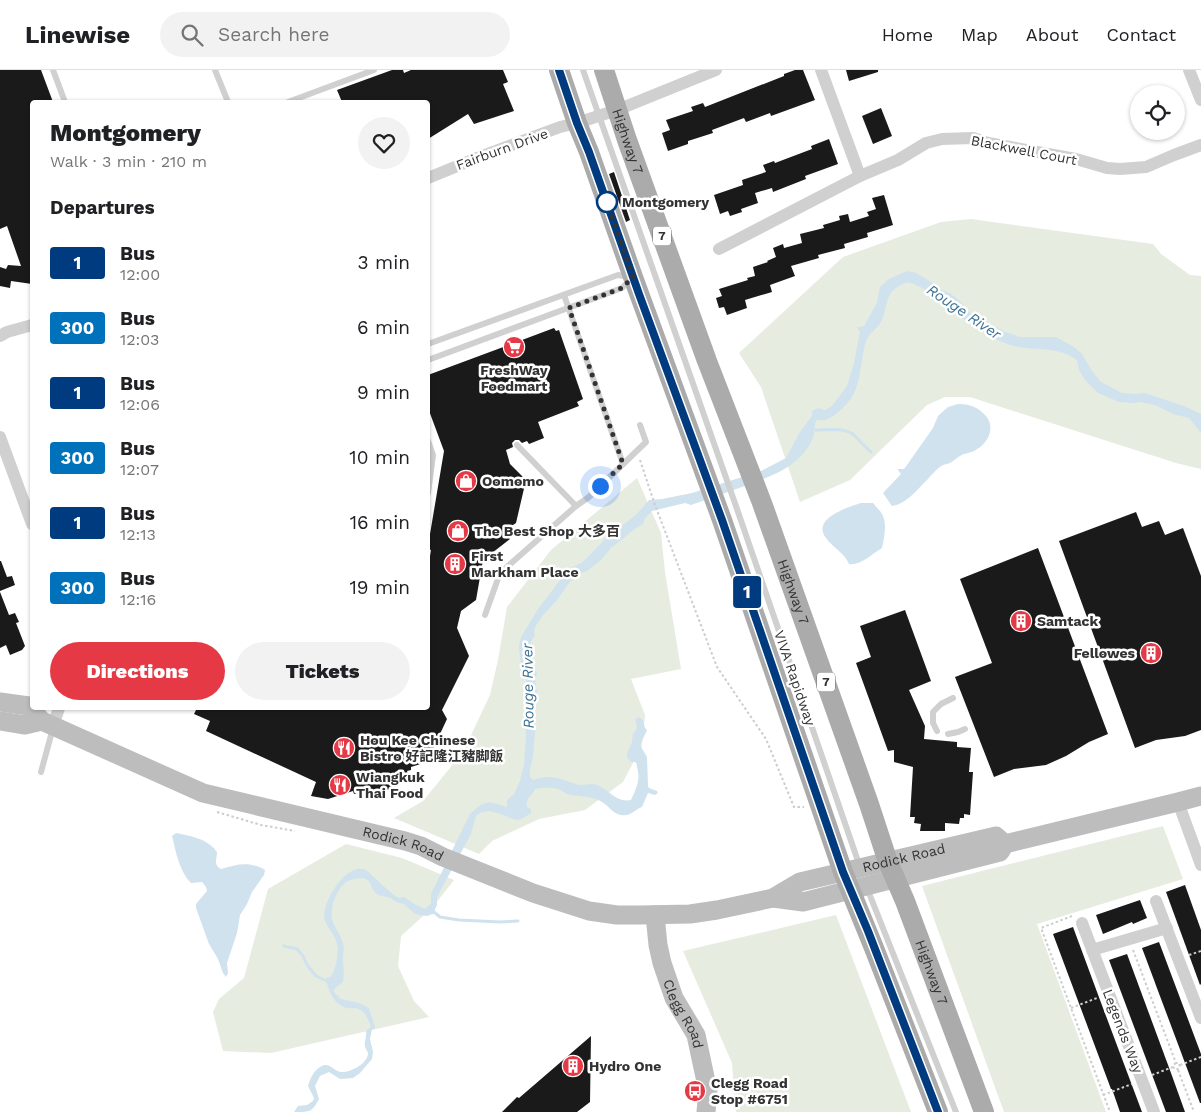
<!DOCTYPE html>
<html lang="en">
<head>
<meta charset="utf-8">
<style>
	:root { --surface:#fff; --page:#f2f2f2; --text:#202124; --muted:#757577; --line:#e0e0e0; --accent:#e63946 }
	body { margin:0; font-family:"Work Sans","Noto Sans SC",sans-serif; background:var(--page); color:var(--text); height:100vh; display:flex; flex-direction:column; font-size:19px; white-space:nowrap }
	* { box-sizing:border-box; margin:0 }
	p { font-size:16px; color:var(--muted) }
	.icon { flex:none; width:28px; height:28px; fill:none; stroke:currentColor; stroke-width:2; stroke-linecap:round; stroke-linejoin:round }
	.map { position:relative; flex:1; overflow:hidden }
	.sheet { position:absolute; left:30px; top:30px; width:400px; height:610px; display:flex; flex-direction:column; background:var(--surface); border-radius:5px; box-shadow:0 1px 4px #0004 }
	.sheet>* { flex:none }
	.badge { padding:0 10px; border-radius:4px; font-size:18px; line-height:32px }
	.buttons { position:absolute; left:1130px; top:15px; display:grid; gap:10px }
	.buttons a { display:grid; place-items:center; width:55px; height:55px; border-radius:50%; background:var(--surface); box-shadow:0 1px 4px #0004; font-size:25px }
	.you { position:absolute; width:25px; height:25px; margin:-12px; border:4px solid #fff; border-radius:50%; background:#1a73e8; box-shadow:0 0 0 8px #1a73e833 }
	.map>.badge { position:absolute; translate:-50% -50%; box-shadow:0 0 0 2px #fff }
	h2 { padding:0 20px; font-size:19px; line-height:45px }
	.round { display:grid; place-items:center; flex:none; width:52px; height:52px; border-radius:26px; background:var(--page) }
	.summary { display:flex; align-items:center; justify-content:space-between; height:85px; padding:0 20px }
	h1 { font-size:24px; font-weight:800; line-height:38px }
	.button { display:flex; gap:10px; margin-top:auto; padding:10px 20px }
	.button a { flex:1; height:58px; border-radius:30px; background:var(--accent); color:#fff; font-size:20px; font-weight:800; line-height:58px; text-align:center }
	.button a+a { background:var(--page); color:var(--text) }
	ul { padding:0; list-style:none }
	li { display:flex; align-items:center; gap:15px; height:65px; padding:0 20px }
	li div { flex:1 }
	li b { display:block; font-size:19px }
	li em { font-style:normal }
	li .badge { min-width:55px; font-weight:700; text-align:center }
	header { display:flex; align-items:center; gap:30px; box-sizing:border-box; height:70px; padding:0 25px; background:var(--surface); border-bottom:1px solid var(--line) }
	header strong { font-size:24px }
	nav { display:flex; gap:28px; margin-inline-start:auto; font-size:18px }
	.search { width:350px; height:45px; background:var(--page); display:flex; align-items:center; gap:12px; box-sizing:border-box; padding:0 18px; border-radius:28px; color:var(--muted); font-size:19px }
	.map>svg:first-child { display:block }
	.green { fill:#e6ecdf }
	.water { fill:#cfe2ee }
	.lines { fill:none; stroke-linecap:round; stroke-linejoin:round }
	.stream { stroke:#cfe2ee; stroke-width:3 }
	.building { fill:#1a1a1a }
	.path { stroke:#cdcdcd; stroke-width:2; stroke-dasharray:2.5 2.5; stroke-linecap:butt }
	.lane { stroke:#d0d0d0; stroke-width:6 }
	.street { stroke:#d0d0d0; stroke-width:12 }
	.secondary { stroke:#bdbdbd; stroke-width:19 }
	.primary { stroke:#ababab; stroke-width:20 }
	.line-casing { stroke:#fff; stroke-width:11 }
	.line { stroke:#003b80; stroke-width:8 }
	.walk { stroke:#333; stroke-width:5; stroke-dasharray:0 9 }
	.stop-dot { fill:#fff; stroke:#003b80; stroke-width:2.5 }
	.labels { text-anchor:middle; dominant-baseline:central; stroke-width:5; stroke-linejoin:round; paint-order:stroke }
	.shield { fill:#fff; stroke:#707070; stroke-width:1 }
	.shield-label { font-size:12px; font-weight:bold; fill:#333 }
	.street-label { font-size:14px; fill:#333; stroke:#fff }
	.stop-label { font-size:14px; font-weight:bold; fill:#333; stroke:#fff; text-anchor:start }
	.poi-label { font-size:14px; font-weight:bold; fill:#333; stroke:#fff; text-anchor:start }
	.water-label { font-size:15px; font-style:italic; fill:#3f7597; stroke:#fff }
</style>
</head>
<body>
<header>
<strong>Linewise</strong>
<div class="search"><svg class="icon" aria-label="search" viewBox="0 0 24 24"><circle cx="10" cy="10" r="6"/><path d="M15 15l6 6"/></svg>Search here</div>
<nav><a>Home</a><a>Map</a><a>About</a><a>Contact</a></nav>
</header>
<div class="map">
<svg width="1201" height="1042" viewBox="0 0 1201 1042">
	<rect width="100%" height="100%" fill="#fff"/>
	<g class="green">
		<polygon points="971,149 1153,174 1161,184 1190,205 1201,206 1201,399 1176,393 970,327 945,327 927,335 850,410 800,432 761,317 739,283 843,187 941,152"/>
		<polygon points="637,408 661,463 665,502 681,599 631,609 645,645 642,676 623,712 585,740 539,749 492,771 479,784 394,748 423,731 463,682 490,625 498,590 507,537 551,480"/>
		<polygon points="1163,756 1183,809 1037,854 1106,1042 1004,1042 922,816"/>
		<polygon points="346,774 402,788 454,810 432,838 401,866 398,896 414,931 429,947 271,983 223,981 213,942 219,929 244,908 268,819"/>
		<polygon points="836,845 911,1042 736,1042 732,993 683,881"/>
	</g>
	<g class="water">
		<path d="M907,201L916,203L936,215L938,218L951,224L960,231L973,247L984,250L1005,262L1020,267H1056L1074,277L1082,284L1092,301L1101,312L1122,323L1135,324L1145,323L1184,336L1201,344V363L1189,348L1173,344L1155,335L1140,332L1132,333L1119,332L1098,323L1085,310L1079,300L1077,290C1059,276 1035,281 1014,276C1006,274 997,270 990,266C979,260 968,253 958,245C954,242 951,238 947,235C937,226 924,218 911,213C907,212 905,213 901,215C885,222 888,236 882,250C878,258 870,262 866,271C860,289 862,314 850,330C845,336 833,349 824,350C821,351 819,350 816,350C814,358 815,365 811,372C797,399 768,407 742,417C725,423 708,429 691,435L685,433L652,441L645,448L643,454L636,458L611,478L601,490L587,501L579,504L572,509L557,530L543,545L535,557L534,562L535,565C525,577 532,590 537,604L535,609L537,623L534,640L536,650L533,687L530,699V707L533,710C550,705 553,707 570,712C574,713 578,715 581,715C587,715 591,713 597,715C610,720 616,733 631,730C635,722 640,711 638,702C638,699 636,696 637,694L635,692H631L627,688V684L632,672L633,663L636,660L637,656L635,649L639,647L643,650L645,658L647,660L640,675L647,687L648,716L649,718L657,721L658,723L655,725L648,723L642,737C634,740 630,747 621,745C613,744 609,736 602,732C593,726 582,727 572,725C567,725 563,721 558,719C551,717 542,718 535,719C532,726 525,728 527,737L531,739V743L523,748L518,750L513,749L501,744L489,741L482,742L477,745L475,749L471,764L437,827V835L434,842L428,846L419,845L415,844L404,834L396,832L391,828L378,825L373,820L369,811L363,808C358,808 353,809 348,811C337,817 330,837 332,849C334,858 341,864 343,873C345,880 342,886 343,893C344,899 344,905 343,912L334,919V922L341,929L359,933L369,938L375,957L374,959H372L370,969L373,982L372,989L360,1003L353,1008L340,1009L329,1002L320,1006L315,1016L319,1029C312,1042 311,1042 294,1042L298,1036L307,1035L313,1031L314,1028L308,1016C310,1008 315,998 324,995C331,994 334,1001 341,1002C350,1003 367,994 368,984C368,981 365,979 365,976C364,971 367,967 366,961L371,957L370,954C368,950 366,944 362,941C357,937 352,939 347,938C333,934 330,922 326,911V908L331,907C337,895 341,878 334,866C330,859 325,855 324,846C324,830 347,791 366,800C369,802 372,806 375,808C381,814 388,820 395,826L399,828L404,827L416,835L425,839L431,833V824L470,744C485,730 487,730 506,737L507,736V730L514,724L520,711L524,695L526,665L525,641L528,623L526,609V603L521,594L519,577L521,567L538,539L564,505L571,498L581,493L588,487L608,466L636,445L649,430L662,429L692,423L761,401L786,388L800,362L812,346V341L818,338L825,340L832,336L847,316L854,293L860,262L857,257H861L864,256L877,233L880,217L889,209Z"/>
		<path d="M958,334C970,334 978,337 986,346C996,358 988,374 974,381C970,383 964,383 960,386C956,388 954,391 950,393C948,394 945,394 943,395C937,398 931,406 926,411C916,421 906,434 892,436L883,423L901,404L898,400V399H904L907,395L933,358L938,346L948,337Z"/>
		<path d="M861,433H873C876,437 881,441 883,446C887,455 884,469 882,478C872,484 860,496 849,494C844,482 833,478 826,468C811,449 848,437 861,433Z"/>
		<path d="M176,763C191,766 208,769 217,782C217,790 213,794 221,799C237,794 250,791 265,800L264,805L252,822L247,834L240,845L237,863L227,893L228,903L226,907L223,903L218,889L209,874L196,838V834L207,821L206,817L202,812L191,813C179,801 176,782 172,766Z"/>
	</g>
	<g class="lines">
		<g class="stream">
			<path d="M816,360C828,360 844,357 854,365C860,371 865,377 871,382"/>
			<polyline points="431,843 434,842 440,847 459,850 500,852 518,851"/>
			<polyline points="284,876 297,879 303,886 307,895 316,906 329,912"/>
		</g>
	</g>
	<g class="building">
		<polygon points="0,0 41,0 53,32 32,32 32,214 11,211 10,218 0,216 0,197 6,199 8,195 21,196 7,156 0,159"/>
		<polygon points="392,0 403,0 404,3 411,0 503,0 508,12 503,14 514,41 474,54 468,44 428,69 428,32 342,32 337,20"/>
		<polygon points="795,0 803,0 815,30 771,46 770,43 746,52 744,48 712,60 713,63 688,71 688,74 668,81 662,63 670,60 666,50 693,41 691,37 703,33 705,37 784,6 784,4"/>
		<polygon points="846,0 878,0 878,2 849,11"/>
		<polygon points="881,38 892,66 873,74 862,46"/>
		<polygon points="829,69 838,94 805,106 806,109 773,122 772,118 755,123 758,133 741,139 742,142 730,146 728,141 720,144 714,125 743,115 742,110 766,102 763,95 774,91 775,93 812,79 811,76"/>
		<polygon points="614,102 630,150 626,152 609,104"/>
		<polygon points="884,125 893,155 867,163 868,167 844,174 845,178 818,185 819,188 791,196 795,206 770,215 772,222 745,230 747,238 727,245 724,237 719,238 716,228 722,226 719,219 748,210 747,208 755,206 753,197 768,192 767,191 776,187 773,178 783,174 784,178 802,173 800,164 824,158 823,155 840,150 839,146 848,144 850,152 869,146 867,142 876,139 872,128"/>
		<polygon points="554,258 556,261 559,260 583,329 577,332 579,336 538,352 544,368 529,374 527,371 522,373 519,370 515,370 512,373 513,377 506,380 510,394 526,410 516,453 504,461 510,469 483,490 476,530 461,541 457,558 469,586 442,640 447,649 427,692 411,697 411,700 407,701 408,704 403,706 404,709 398,711 390,719 377,723 373,722 360,725 360,722 354,724 353,721 328,729 311,726 316,712 206,661 210,651 194,644 197,638 428,638 428,498 431,480 428,479 428,476 444,381 428,338 428,305"/>
		<polygon points="1136,442 1142,457 1159,451 1165,465 1183,458 1201,506 1201,660 1185,666 1156,670 1135,678 1059,471"/>
		<polygon points="1038,478 1108,664 1089,672 1066,686 1046,695 1014,699 994,707 955,607 992,593 960,509"/>
		<polygon points="0,491 1,491 7,507 12,506 15,515 0,521"/>
		<polygon points="0,522 9,545 15,543 19,552 16,553 25,576 22,580 10,585 6,575 0,578"/>
		<polygon points="905,540 931,611 909,620 925,656 924,669 957,672 957,677 971,678 969,702 973,702 970,745 964,744 964,748 960,748 959,754 945,753 945,761 920,761 921,754 914,753 915,747 910,747 913,697 894,692 894,680 888,681 856,593 871,587 860,556"/>
		<polygon points="1185,815 1201,860 1201,914 1200,915 1166,822"/>
		<polygon points="1140,830 1147,848 1133,854 1132,852 1103,864 1096,845"/>
		<polygon points="1073,857 1100,930 1142,1042 1120,1042 1112,1019 1111,1019 1053,864"/>
		<polygon points="1159,872 1201,984 1201,1033 1200,1033 1142,878"/>
		<polygon points="1127,884 1171,1003 1185,1042 1166,1042 1109,890"/>
		<polygon points="591,966 590,1032 577,1042 502,1042 517,1027 519,1028"/>
	</g>
	<g class="lines">
		<g class="path">
			<polyline points="640,390 655,435 717,597 766,669 794,737 804,737"/>
			<polyline points="217,742 261,755 295,761"/>
			<polyline points="1072,846 1041,858 1110,1042"/>
			<polyline points="1133,880 1176,993 1179,993 1180,997 1178,999 1174,999 1173,995 1176,993"/>
			<polyline points="1189,885 1201,881"/>
			<polyline points="1071,938 1097,928"/>
			<polyline points="1180,995 1201,987"/>
			<polyline points="1178,1000 1194,1042"/>
			<polyline points="1152,1005 1173,997"/>
			<polyline points="1103,1025 1132,1014"/>
		</g>
		<g class="lane">
			<polyline points="53,0 65,32"/>
			<polyline points="215,0 228,32"/>
			<polyline points="583,0 737,439 860,797"/>
			<polyline points="288,32 374,0"/>
			<polyline points="564,225 623,394"/>
			<polyline points="428,274 618,205 629,207"/>
			<polyline points="428,290 622,218 630,210"/>
			<polyline points="428,371 433,385 428,423"/>
			<polyline points="517,375 576,436 589,427 646,372 640,355"/>
			<polyline points="485,545 500,503 576,436"/>
			<polyline points="937,661 933,653 933,642 941,634 953,628"/>
			<polyline points="948,664 958,662 965,659"/>
			<polyline points="41,702 53,658"/>
			<polyline points="867,818 956,1042"/>
		</g>
		<g class="street">
			<polyline points="821,0 860,106"/>
			<polyline points="1189,0 1201,30"/>
			<polyline points="428,108 482,86 560,57 577,53 617,40 716,0"/>
			<polyline points="719,179 860,106 898,90 926,73 942,69 973,68 988,73 1076,89 1107,98 1120,99 1146,97 1174,85 1201,75"/>
			<polyline points="0,266 7,262 32,255"/>
			<polyline points="0,367 32,454"/>
			<polyline points="53,656 59,638"/>
			<polyline points="1178,732 1201,795"/>
			<polyline points="1156,831 1201,948"/>
			<polyline points="1082,853 1154,1042"/>
			<polyline points="1092,880 1167,858"/>
		</g>
		<g class="secondary">
			<path id="s1" d="M0,632L29,636L42,651L203,723L405,771L421,776L443,787L533,823L589,841L617,845H640L690,844L717,840L773,828L800,812L996,766L1005,774"/>
			<polyline points="0,651 25,655 42,651"/>
			<polyline points="773,828 803,832 1000,782 1005,774 1178,732 1201,726"/>
			<path id="s2" d="M655,845L658,875L662,893L674,928L696,965L708,1021L706,1042"/>
		</g>
		<g class="primary">
			<polyline points="559,0 577,53 589,82 633,207 722,450 843,802 874,878 938,1042"/>
			<path id="s3" d="M604,0L627,70L707,291L762,433L869,734L888,792L905,831L984,1042"/>
		</g>
	</g>
	<g class="lines">
		<g class="line-casing">
			<polyline id="line" points="559,0 577,53 589,82 639,224 722,450 843,802 868,861 938,1042"/>
		</g>
		<use href="#line" class="line"/>
		<polyline class="walk" points="600,416 623,394 569,238 622,218 633,207 607,132"/>
	</g>
	<defs>
		<g id="supermarket-disc" transform="scale(1.125)"><circle r="9.5" fill="#e63946" stroke="#fff"/><path d="M-6-5.5h2.5l.6 2H6L4.5 2H-2.5L-4.4-4H-6ZM-1.5 3.2a1.3 1.3 0 1 0 .1 0ZM3 3.2a1.3 1.3 0 1 0 .1 0Z" fill="#fff"/></g>
		<g id="shop-disc" transform="scale(1.125)"><circle r="9.5" fill="#e63946" stroke="#fff"/><path d="M-5-2.5h2.3a2.7 3.5 0 0 1 5.4 0H5L5.5 6h-11ZM-1.5-2.5h3a1.5 2.3 0 0 0-3 0Z" fill="#fff"/></g>
		<g id="building-disc" transform="scale(1.125)"><circle r="9.5" fill="#e63946" stroke="#fff"/><path d="M-4-6H4V6H1V3H-1V6H-4ZM-2.5-4.3h1.7v1.8h-1.7ZM.8-4.3h1.7v1.8H.8ZM-2.5-1h1.7V.8h-1.7ZM.8-1h1.7V.8H.8Z" fill="#fff"/></g>
		<g id="restaurant-disc" transform="scale(1.125)"><circle r="9.5" fill="#e63946" stroke="#fff"/><path d="M-5-6h1v4h1v-4h1v4h1v-4h1v5L-1.5 .5V6h-2V.5L-5-1ZM5-6V6H3V1.5H1.5Q1.5-4 5-6Z" fill="#fff"/></g>
		<g id="bus-disc" transform="scale(1.125)"><circle r="9.5" fill="#e63946" stroke="#fff"/><path d="M-5-6H5V4H4V6H2V4H-2V6H-4V4H-5ZM-3.5-4V0h7V-4ZM-3.5 1.2v1.5H-2V1.2ZM2 1.2v1.5H3.5V1.2Z" fill="#fff"/></g>
	</defs>
	<g fill-rule="evenodd">
		<use href="#supermarket-disc" x="514" y="277"/>
		<use href="#shop-disc" x="466" y="411"/>
		<use href="#shop-disc" x="458" y="461"/>
		<use href="#building-disc" x="455" y="494"/>
		<use href="#building-disc" x="1021" y="551"/>
		<use href="#building-disc" x="1151" y="583"/>
		<use href="#restaurant-disc" x="344" y="678"/>
		<use href="#restaurant-disc" x="340" y="715"/>
		<use href="#building-disc" x="573" y="996"/>
		<use href="#bus-disc" x="695" y="1021"/>
	</g>
	<circle class="stop-dot" cx="607" cy="132" r="10"/>
	<g class="labels">
		<g class="shield">
			<rect x="653" y="156.5" width="18" height="19" rx="4"/>
			<rect x="817" y="602.5" width="18" height="19" rx="4"/>
		</g>
		<g class="shield-label">
			<text x="662" y="166">7</text>
			<text x="826" y="612">7</text>
		</g>
		<g class="street-label">
			<text stroke="none"><textPath href="#s3" startOffset="75">Highway 7</textPath></text>
			<text transform="translate(502 79) rotate(-20)">Fairburn Drive</text>
			<text transform="translate(1024 80) rotate(11)">Blackwell Court</text>
			<text stroke="none"><textPath href="#s3" startOffset="555">Highway 7</textPath></text>
			<text transform="translate(795 608) rotate(71)">VIVA Rapidway</text>
			<text stroke="none"><textPath href="#s1" startOffset="432">Rodick Road</textPath></text>
			<text stroke="none"><textPath href="#s1" startOffset="954">Rodick Road</textPath></text>
			<text stroke="none"><textPath href="#s3" startOffset="960">Highway 7</textPath></text>
			<text stroke="none"><textPath href="#s2" startOffset="104">Clegg Road</textPath></text>
			<text transform="translate(1123 961) rotate(69)">Legends Way</text>
		</g>
		<g class="stop-label">
			<text x="622" y="132">Montgomery</text>
		</g>
		<g class="poi-label">
			<text x="514" y="300" text-anchor="middle">FreshWay<tspan x="514" dy="16">Foodmart</tspan></text>
			<text x="482" y="411">Oomomo</text>
			<text x="474" y="461">The Best Shop 大多百</text>
			<text x="471" y="486">First<tspan x="471" dy="16">Markham Place</tspan></text>
			<text x="1037" y="551">Samtack</text>
			<text x="1135" y="583" text-anchor="end">Fellowes</text>
			<text x="360" y="670">Hou Kee Chinese<tspan x="360" dy="16">Bistro 好記隆江豬脚飯</tspan></text>
			<text x="356" y="707">Wiangkuk<tspan x="356" dy="16">Thai Food</tspan></text>
			<text x="589" y="996">Hydro One</text>
			<text x="711" y="1013">Clegg Road<tspan x="711" dy="16">Stop #6751</tspan></text>
		</g>
		<g class="water-label">
			<text transform="translate(964 242) rotate(34)">Rouge River</text>
			<text transform="translate(528 616) rotate(-91)">Rouge River</text>
		</g>
	</g>
</svg>
<div class="buttons">
<a><svg class="icon" aria-label="locate" viewBox="0 0 24 24"><circle cx="12" cy="12" r="6"/><path d="M12 2v4M12 18v4M2 12h4M18 12h4"/></svg></a>
</div>
<div class="you" style="left:600px;top:416px"></div>
<b class="badge" style="left:747px;top:522px;background:#003b80;color:#fff">1</b>
<section class="sheet">
<div class="summary"><div><h1>Montgomery</h1><p>Walk · 3 min · 210 m</p></div><a class="round"><svg class="icon" aria-label="heart" viewBox="0 0 24 24"><path d="M12 20l-8-8c-3-5 5-10 8-4 3-6 11-1 8 4z"/></svg></a></div>
<h2>Departures</h2>
<ul>
<li><span class="badge" style="background:#003b80;color:#fff">1</span><div><b>Bus</b><p>12:00</p></div><em>3 min</em></li>
<li><span class="badge" style="background:#0072bc;color:#fff">300</span><div><b>Bus</b><p>12:03</p></div><em>6 min</em></li>
<li><span class="badge" style="background:#003b80;color:#fff">1</span><div><b>Bus</b><p>12:06</p></div><em>9 min</em></li>
<li><span class="badge" style="background:#0072bc;color:#fff">300</span><div><b>Bus</b><p>12:07</p></div><em>10 min</em></li>
<li><span class="badge" style="background:#003b80;color:#fff">1</span><div><b>Bus</b><p>12:13</p></div><em>16 min</em></li>
<li><span class="badge" style="background:#0072bc;color:#fff">300</span><div><b>Bus</b><p>12:16</p></div><em>19 min</em></li>
</ul>
<div class="button"><a>Directions</a><a>Tickets</a></div>
</section>
</div>
</body>
</html>
